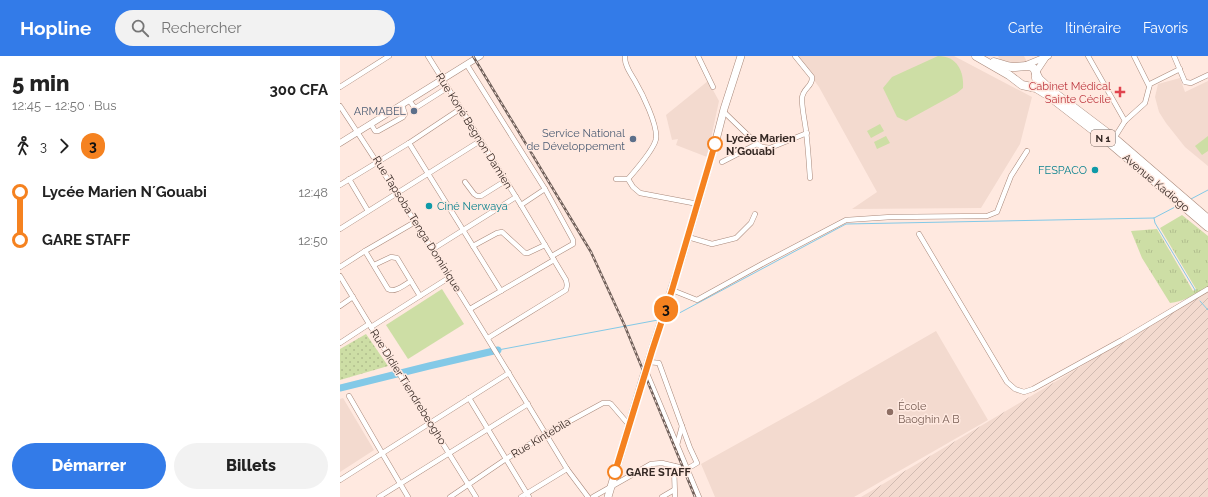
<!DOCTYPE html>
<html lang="fr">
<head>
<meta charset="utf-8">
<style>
	:root { --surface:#fff; --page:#f2f2f2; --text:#222; --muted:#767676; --accent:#337be8 }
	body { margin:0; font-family:Raleway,sans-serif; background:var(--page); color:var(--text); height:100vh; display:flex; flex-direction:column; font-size:15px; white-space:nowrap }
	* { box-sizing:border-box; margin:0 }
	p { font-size:13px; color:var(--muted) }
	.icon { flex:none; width:22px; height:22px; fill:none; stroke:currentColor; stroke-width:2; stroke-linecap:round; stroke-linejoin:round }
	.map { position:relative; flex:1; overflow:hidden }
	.side { display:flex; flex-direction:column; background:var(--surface); width:340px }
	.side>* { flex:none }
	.badge { padding:0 8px; border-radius:13px; font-size:14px; line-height:26px }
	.map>.badge { position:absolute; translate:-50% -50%; box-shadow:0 0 0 2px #fff }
	.legs { display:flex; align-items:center; gap:6px; height:44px; padding:0 12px; font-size:13px }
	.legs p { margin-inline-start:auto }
	.headline { display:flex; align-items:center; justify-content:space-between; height:68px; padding:0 12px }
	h1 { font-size:22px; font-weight:800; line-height:30px }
	.button { display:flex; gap:8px; margin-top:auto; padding:8px 12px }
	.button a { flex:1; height:46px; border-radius:24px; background:var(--accent); color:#fff; font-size:16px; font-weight:800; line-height:46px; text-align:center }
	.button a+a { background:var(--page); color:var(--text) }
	ul { padding:0 12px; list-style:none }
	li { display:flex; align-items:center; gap:14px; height:48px; font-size:15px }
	li i { display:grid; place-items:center; width:6px; height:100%; margin:0 5px; background:currentColor }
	li i::after { content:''; width:10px; height:10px; margin:-5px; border:3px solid; border-radius:50%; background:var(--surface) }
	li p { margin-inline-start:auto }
	li:first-child i { background:linear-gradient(#0000 50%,currentColor 0) }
	li:last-child i { background:linear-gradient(currentColor 50%,#0000 0) }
	header { display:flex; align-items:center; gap:24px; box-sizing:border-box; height:56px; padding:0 20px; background:var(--accent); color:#fff }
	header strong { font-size:19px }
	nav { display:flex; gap:22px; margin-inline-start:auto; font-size:14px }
	.search { width:280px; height:36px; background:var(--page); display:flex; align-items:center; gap:10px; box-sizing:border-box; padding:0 14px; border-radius:22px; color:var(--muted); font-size:15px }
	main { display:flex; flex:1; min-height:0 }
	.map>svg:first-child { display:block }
	.built { fill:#f3dacf }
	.industrial { fill:url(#industrial-furrows) }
	.grass { fill:url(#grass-tufts) }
	.park { fill:url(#park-dots) }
	.pitch { fill:#cddea5 }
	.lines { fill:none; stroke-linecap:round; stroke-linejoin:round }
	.stream { stroke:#83c9e7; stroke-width:1 }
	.river { stroke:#83c9e7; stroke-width:7 }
	.street-casing { stroke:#a9897b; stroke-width:5.5 }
	.secondary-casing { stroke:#a9897b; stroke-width:7 }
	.primary-casing { stroke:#a9897b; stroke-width:8 }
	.highway-casing { stroke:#a9897b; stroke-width:9 }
	.street { stroke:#fff; stroke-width:4.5 }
	.secondary { stroke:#fff; stroke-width:6 }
	.primary { stroke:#fff; stroke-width:7 }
	.highway { stroke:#fff; stroke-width:8 }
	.rail-casing { stroke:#70605a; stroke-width:2.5 }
	.rail { stroke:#ffe9e0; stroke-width:1; stroke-dasharray:3; stroke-linecap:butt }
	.line-1-casing { stroke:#fff; stroke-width:9 }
	.line-1 { stroke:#f58220; stroke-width:6 }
	.health-dot { fill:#e0444e; stroke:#ffe9e0; stroke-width:1.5 }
	.service-dot { fill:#5c6f8a; stroke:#ffe9e0; stroke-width:1.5 }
	.stop-1-dot { fill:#fff; stroke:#f58220; stroke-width:2 }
	.culture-dot { fill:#0f9aa8; stroke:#ffe9e0; stroke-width:1.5 }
	.education-dot { fill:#8d6e63; stroke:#ffe9e0; stroke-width:1.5 }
	.labels { text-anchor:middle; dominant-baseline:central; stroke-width:3; stroke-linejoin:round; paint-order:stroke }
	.shield { fill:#ffe9e0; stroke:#72635c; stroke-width:1 }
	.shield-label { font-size:10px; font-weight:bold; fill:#362924 }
	.health-label { font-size:11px; fill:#be3a42; stroke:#ffe9e0; text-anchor:end }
	.service-label { font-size:11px; fill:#4e5e75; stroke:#ffe9e0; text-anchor:end }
	.street-label { font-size:11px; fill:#362924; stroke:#ffe9e0 }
	.stop-label { font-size:11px; font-weight:bold; fill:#362924; stroke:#ffe9e0; text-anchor:start }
	.culture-label { font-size:11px; fill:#0d838f; stroke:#ffe9e0; text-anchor:end }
	.education-label { font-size:11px; fill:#785e54; stroke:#ffe9e0; text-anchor:start }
</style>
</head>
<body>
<header>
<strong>Hopline</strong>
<div class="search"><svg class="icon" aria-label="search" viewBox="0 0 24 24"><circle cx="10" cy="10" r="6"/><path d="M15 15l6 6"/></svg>Rechercher</div>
<nav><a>Carte</a><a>Itinéraire</a><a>Favoris</a></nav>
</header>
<main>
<section class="side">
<div class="headline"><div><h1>5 min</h1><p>12:45 – 12:50 · Bus</p></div><b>300 CFA</b></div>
<div class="legs"><svg class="icon" aria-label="walk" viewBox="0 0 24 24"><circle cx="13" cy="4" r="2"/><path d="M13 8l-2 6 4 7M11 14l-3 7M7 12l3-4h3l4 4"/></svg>3<svg class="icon" aria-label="forward" viewBox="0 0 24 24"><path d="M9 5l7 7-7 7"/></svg><b class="badge" style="background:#f58220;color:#111">3</b></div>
<ul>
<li><i style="color:#f58220"></i><b>Lycée Marien N´Gouabi</b><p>12:48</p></li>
<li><i style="color:#f58220"></i><b>GARE STAFF</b><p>12:50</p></li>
</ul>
<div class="button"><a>Démarrer</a><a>Billets</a></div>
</section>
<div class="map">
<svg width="868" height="441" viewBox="0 0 868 441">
	<defs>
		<pattern id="industrial-furrows" width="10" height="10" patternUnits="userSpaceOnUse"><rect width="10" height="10" fill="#f3dacf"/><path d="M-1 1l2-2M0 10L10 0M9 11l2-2" fill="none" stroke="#d1bbb2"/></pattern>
		<pattern id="grass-tufts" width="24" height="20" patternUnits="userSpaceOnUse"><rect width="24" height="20" fill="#cddea5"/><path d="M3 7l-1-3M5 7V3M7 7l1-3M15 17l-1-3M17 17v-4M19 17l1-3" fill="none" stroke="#b1be8e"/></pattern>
		<pattern id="park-dots" width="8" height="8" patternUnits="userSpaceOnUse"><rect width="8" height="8" fill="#cddea5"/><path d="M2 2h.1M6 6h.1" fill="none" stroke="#b1be8e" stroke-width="1.8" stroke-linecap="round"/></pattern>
	</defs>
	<rect width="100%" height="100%" fill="#ffe9e0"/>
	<g class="built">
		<polygon points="456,0 614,0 692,41 680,88 641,152 512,153 537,136 479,31"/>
		<polygon points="658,0 684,0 687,6 673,7 660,4"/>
		<polygon points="840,22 845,36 868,25 868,110 845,91 826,67 819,56 815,41 818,28"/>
		<polygon points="368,25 379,45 367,101 336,89 338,83 332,84 326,59"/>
		<polygon points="596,275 648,364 514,441 375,441 361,408 469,348"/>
		<polygon points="3,342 34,394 0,416 0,343"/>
	</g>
	<polygon class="industrial" points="868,235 868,441 521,441 634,374"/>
	<path class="grass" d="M842,159L868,180V231C857,238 843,246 830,247L802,202L791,175L817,173L853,235L856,233L820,172Z"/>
	<polygon class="park" points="26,278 48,310 0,324 0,293"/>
	<g class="pitch">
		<path d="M598,0C617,0 624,15 623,32L617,37L566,65L557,61L543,32L552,21Z"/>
		<polygon points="540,68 544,75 531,82 527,75"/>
		<polygon points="546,80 550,87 537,93 534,86"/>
		<polygon points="868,80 868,95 862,99 855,90"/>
		<polygon points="102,233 124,268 68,303 46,269"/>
	</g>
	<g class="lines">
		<g class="stream">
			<polyline points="851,143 868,134"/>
			<polyline points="814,162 815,167 855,234"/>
			<polyline points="860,245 868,254"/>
			<polyline points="325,263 330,262 506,168 814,162 837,150"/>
			<polyline points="158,294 318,264"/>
		</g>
		<polyline class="river" points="0,332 89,310 158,294"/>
		<g class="street-casing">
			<g id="street">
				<polyline points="88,0 181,149 226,224 227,229 226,234 148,282"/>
				<polyline points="358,0 373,31"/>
				<path d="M455,0L472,21C473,31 462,32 462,43C462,54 465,65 466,75C468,91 469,107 470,122"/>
				<polyline points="748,0 785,65"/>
				<polyline points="794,0 809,30"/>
				<polyline points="834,0 845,26 851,27 868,19"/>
				<polyline points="127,9 205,133 233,184 233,188 212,200"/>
				<polyline points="0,31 49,0"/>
				<polyline points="69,44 74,51 77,51 107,32"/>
				<path d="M0,50C79,169 153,291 227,413L248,441"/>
				<polyline points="384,56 417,88 422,91 430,92 467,77"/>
				<polyline points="31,68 35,75 38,75 63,61 65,58 62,49"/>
				<polyline points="773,84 785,65 805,47 810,28 840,13"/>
				<polyline points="69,87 161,235"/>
				<polyline points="382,106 417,88"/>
				<polyline points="9,123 28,155"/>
				<path d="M276,123H288C295,115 314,93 316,83C318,69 302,37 295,25C291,18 284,9 285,0"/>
				<polyline points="288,123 293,131 300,137 358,148"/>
				<polyline points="125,126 134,138 137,140 141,140 165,125"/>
				<polyline points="0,129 69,87 120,53"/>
				<polyline points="181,149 205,133"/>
				<polyline points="0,173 140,85"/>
				<polyline points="579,178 667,326 675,333 684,336 693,333 782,284 868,233"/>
				<polyline points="348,181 372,188 396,182 411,167 415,158"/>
				<polyline points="133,190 157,177 162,176 185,197 188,197 205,189"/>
				<polyline points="93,193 176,141"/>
				<path d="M25,195L48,233C55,237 64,229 71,225"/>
				<polyline points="34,209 51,201 57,202 80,240"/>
				<polyline points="0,211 25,195 75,166"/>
				<polyline points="0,220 62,322 136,441"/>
				<polyline points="332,234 357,244 424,207 506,164 551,161 647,160 657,156 671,120 687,95"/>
				<polyline points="0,250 13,241"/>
				<polyline points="130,253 214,204"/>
				<polyline points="31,271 110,221"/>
				<polyline points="0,287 29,268"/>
				<polyline points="306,315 359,441"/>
				<polyline points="9,340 42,397 68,441"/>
				<polyline points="129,342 189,441"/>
				<polyline points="337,389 342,370"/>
				<polyline points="334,410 335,441"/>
				<polyline points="0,424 169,317"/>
				<polyline points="39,441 188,348"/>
				<polyline points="110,441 166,403 206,378 263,347 269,347 271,348 289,369"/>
				<polyline points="181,441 227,413"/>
				<polyline points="253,441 311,408 322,407 347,413 357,407 350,392 319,307 309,306"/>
				<polyline points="322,441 334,434"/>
			</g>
		</g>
		<g class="secondary-casing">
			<g id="secondary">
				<polyline points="686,9 708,0"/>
				<polyline points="696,16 706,1"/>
				<polyline points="0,87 140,0"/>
			</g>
		</g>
		<g class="primary-casing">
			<polyline id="primary" points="268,441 304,319 342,201 375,88 384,53 401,0"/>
		</g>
		<g class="highway-casing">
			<g id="highway">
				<polyline points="636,0 669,19 682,29 696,32 709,40 771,88 868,171"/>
				<path d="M654,6C661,8 667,11 674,11C684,11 697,5 696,22"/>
				<polyline points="696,17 699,23 712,35 774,82 868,163"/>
			</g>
		</g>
		<use href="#street" class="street"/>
		<use href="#secondary" class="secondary"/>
		<use href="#primary" class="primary"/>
		<use href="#highway" class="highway"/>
		<g class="rail-casing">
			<polyline id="rail" points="133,0 251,196 284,268 355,441"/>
		</g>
		<use href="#rail" class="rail"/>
	</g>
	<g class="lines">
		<g class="line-1-casing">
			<polyline id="line-1" points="275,416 312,295 332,234 375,88"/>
		</g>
		<use href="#line-1" class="line-1"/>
	</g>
	<path class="health-dot" d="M778 30h4v4h4v4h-4v4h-4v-4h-4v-4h4z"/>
	<g class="service-dot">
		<circle cx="74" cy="55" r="4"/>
		<circle cx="293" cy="83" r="4"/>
	</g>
	<g class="stop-1-dot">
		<circle cx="375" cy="88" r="7"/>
		<circle cx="275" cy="416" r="7"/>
	</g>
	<g class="culture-dot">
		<circle cx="755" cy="114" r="4"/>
		<circle cx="89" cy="150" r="4"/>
	</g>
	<circle class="education-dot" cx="550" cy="356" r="4"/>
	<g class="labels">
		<rect class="shield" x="751" y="74" width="24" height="16" rx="3"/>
		<g class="shield-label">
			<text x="763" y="82">N 1</text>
		</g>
		<g class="health-label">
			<text x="771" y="30">Cabinet Médical<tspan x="771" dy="13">Sainte Cécile</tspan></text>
		</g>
		<g class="service-label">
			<text x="66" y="55">ARMABEL</text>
			<text x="285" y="77">Service National<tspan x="285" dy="13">de Développement</tspan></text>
		</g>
		<g class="street-label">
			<text transform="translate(134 75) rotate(58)">Rue Koné Begnon Damien</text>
			<text transform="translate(816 127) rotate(40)">Avenue Kadiogo</text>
			<text transform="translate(77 168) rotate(58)">Rue Tapsoba Tenga Dominique</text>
			<text transform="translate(68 331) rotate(58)">Rue Didier Tiendrebeogho</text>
			<text transform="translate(201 382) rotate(-31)">Rue Kintebila</text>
		</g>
		<g class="stop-label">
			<text x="386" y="82">Lycée Marien<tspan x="386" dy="13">N´Gouabi</tspan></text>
			<text x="286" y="416">GARE STAFF</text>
		</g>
		<g class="culture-label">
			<text x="747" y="114">FESPACO</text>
			<text x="97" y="150" text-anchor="start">Ciné Nerwaya</text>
		</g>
		<g class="education-label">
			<text x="558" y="350">École<tspan x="558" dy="13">Baoghin A B</tspan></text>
		</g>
	</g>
</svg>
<b class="badge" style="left:326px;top:253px;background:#f58220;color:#111">3</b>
</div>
</main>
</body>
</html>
